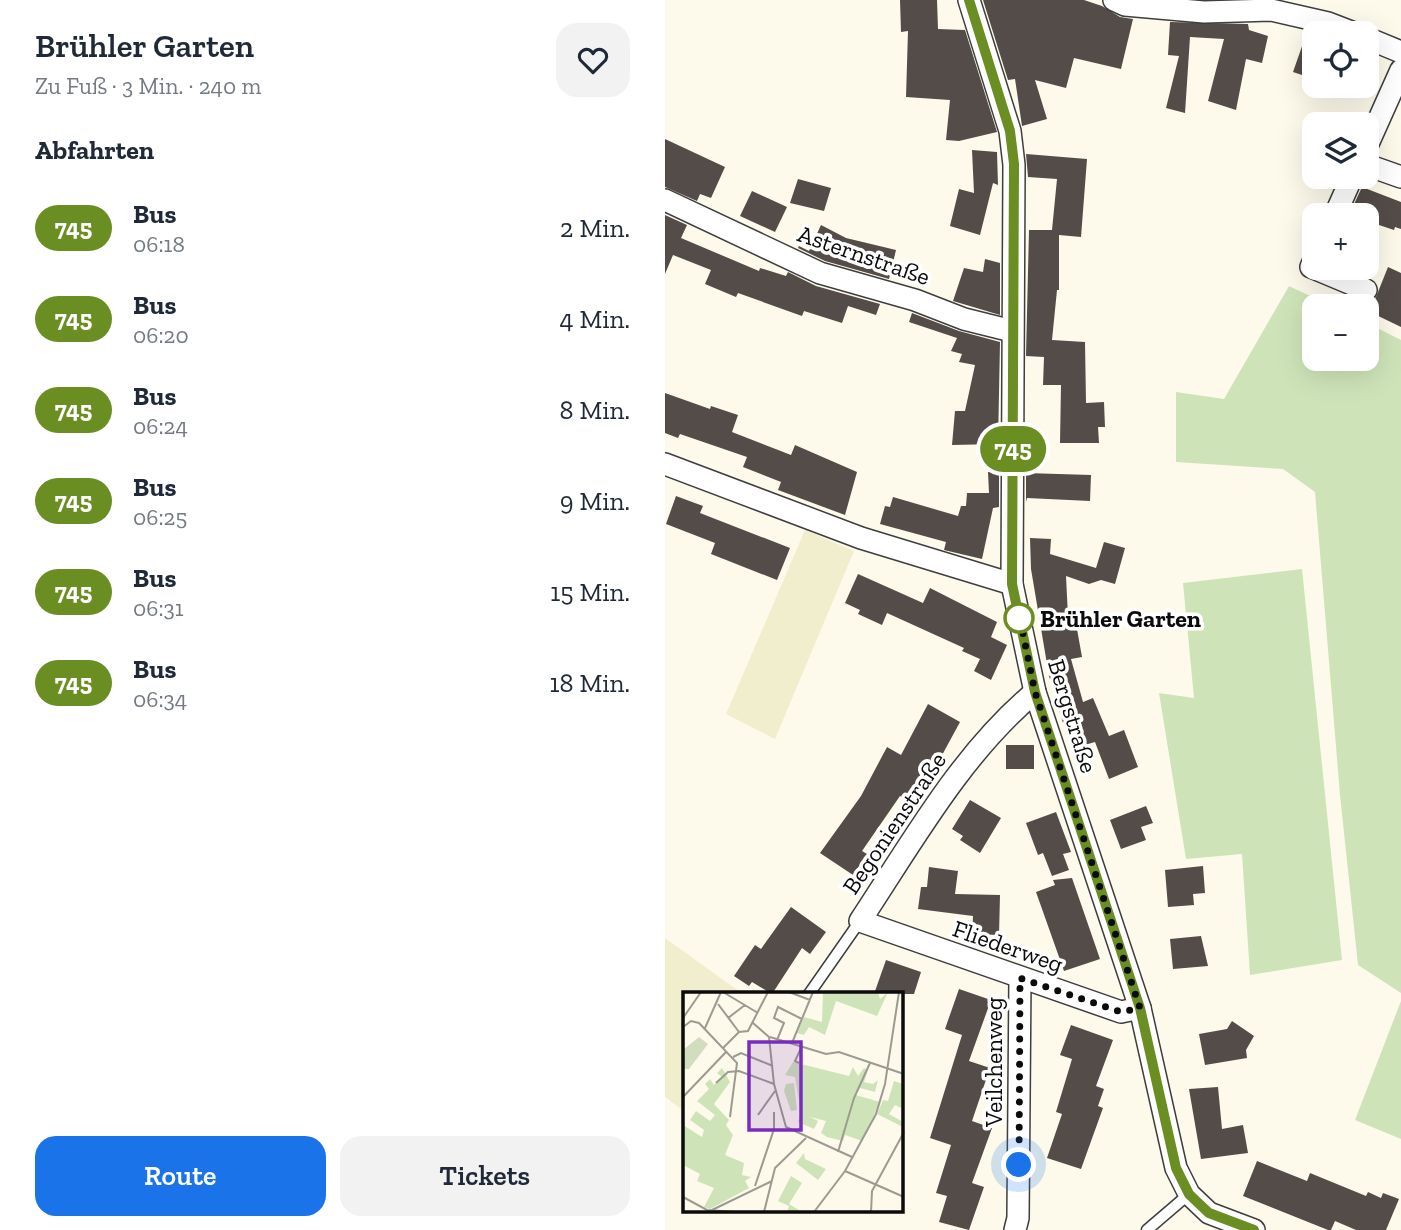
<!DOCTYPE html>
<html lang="de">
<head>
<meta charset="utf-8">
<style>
	:root { --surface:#fff; --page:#f2f2f3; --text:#1f2937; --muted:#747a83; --accent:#1a73e8 }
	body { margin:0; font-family:"Zilla Slab",serif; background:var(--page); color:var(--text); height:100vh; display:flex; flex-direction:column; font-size:26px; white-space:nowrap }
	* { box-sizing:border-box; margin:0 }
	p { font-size:23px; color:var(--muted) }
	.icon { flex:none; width:38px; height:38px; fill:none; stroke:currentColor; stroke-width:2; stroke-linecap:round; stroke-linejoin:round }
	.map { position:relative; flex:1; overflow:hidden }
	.side { display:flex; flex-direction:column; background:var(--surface); width:665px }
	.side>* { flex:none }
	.badge { padding:0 14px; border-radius:23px; font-size:24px; line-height:46px }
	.controls { position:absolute; left:637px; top:21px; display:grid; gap:14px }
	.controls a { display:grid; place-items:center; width:77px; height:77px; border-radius:14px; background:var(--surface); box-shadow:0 7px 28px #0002; font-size:35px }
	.you { position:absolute; width:35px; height:35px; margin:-18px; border:5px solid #fff; border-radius:50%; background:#1a73e8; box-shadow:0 0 0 10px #1a73e833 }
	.map>.badge { position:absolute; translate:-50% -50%; box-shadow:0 0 0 4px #fff }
	h2 { padding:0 35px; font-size:26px; line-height:63px }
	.round { display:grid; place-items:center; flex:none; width:74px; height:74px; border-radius:21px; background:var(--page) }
	.headline { display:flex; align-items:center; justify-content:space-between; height:119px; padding:0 35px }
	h1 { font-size:33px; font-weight:600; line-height:52px }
	.cta { display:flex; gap:14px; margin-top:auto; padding:14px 35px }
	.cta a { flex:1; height:80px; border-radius:21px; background:var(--accent); color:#fff; font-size:28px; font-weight:600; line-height:80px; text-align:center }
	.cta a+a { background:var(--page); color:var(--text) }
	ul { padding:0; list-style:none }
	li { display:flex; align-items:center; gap:21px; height:91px; padding:0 35px }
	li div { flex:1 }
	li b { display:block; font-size:26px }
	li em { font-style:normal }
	li .badge { min-width:77px; font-weight:700; text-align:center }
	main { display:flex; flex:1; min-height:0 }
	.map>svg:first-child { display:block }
	.farmland { fill:#f1eecd }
	.green { fill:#cee4b8 }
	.building { fill:#534c48 }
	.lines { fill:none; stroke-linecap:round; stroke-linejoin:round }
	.lane-casing { stroke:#3e3e3e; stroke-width:13 }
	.street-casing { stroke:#3e3e3e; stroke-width:24 }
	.lane { stroke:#fff; stroke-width:10 }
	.street { stroke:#fff; stroke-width:21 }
	.line-casing { stroke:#fff; stroke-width:16 }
	.line { stroke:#6b8e23; stroke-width:10 }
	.walk { stroke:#0b0b0b; stroke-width:7; stroke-dasharray:0 12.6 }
	.stop-dot { fill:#fff; stroke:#6b8e23; stroke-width:3.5 }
	.labels { text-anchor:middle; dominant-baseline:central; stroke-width:7; stroke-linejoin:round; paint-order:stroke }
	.street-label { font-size:24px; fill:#0b0b0b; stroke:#fff }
	.stop-label { font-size:24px; font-weight:bold; fill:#0b0b0b; stroke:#fff; text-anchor:start }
	.inset-road { fill:none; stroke:#9c9a91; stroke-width:2 }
	.view { fill:#7b2cbf; fill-opacity:0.15; stroke:#7b2cbf; stroke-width:3.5 }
	.inset-edge { fill:none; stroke:#0b0b0b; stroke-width:3.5 }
</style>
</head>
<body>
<main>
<section class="side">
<div class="headline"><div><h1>Brühler Garten</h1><p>Zu Fuß · 3 Min. · 240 m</p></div><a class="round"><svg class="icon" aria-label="heart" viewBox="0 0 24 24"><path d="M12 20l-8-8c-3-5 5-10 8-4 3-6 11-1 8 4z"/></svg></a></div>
<h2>Abfahrten</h2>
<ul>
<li><span class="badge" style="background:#6b8e23;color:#fff">745</span><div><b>Bus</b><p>06:18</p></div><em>2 Min.</em></li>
<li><span class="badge" style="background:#6b8e23;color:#fff">745</span><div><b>Bus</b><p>06:20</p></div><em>4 Min.</em></li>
<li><span class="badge" style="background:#6b8e23;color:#fff">745</span><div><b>Bus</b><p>06:24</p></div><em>8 Min.</em></li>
<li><span class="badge" style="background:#6b8e23;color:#fff">745</span><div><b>Bus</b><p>06:25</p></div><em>9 Min.</em></li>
<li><span class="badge" style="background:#6b8e23;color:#fff">745</span><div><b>Bus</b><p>06:31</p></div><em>15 Min.</em></li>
<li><span class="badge" style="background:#6b8e23;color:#fff">745</span><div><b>Bus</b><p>06:34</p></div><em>18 Min.</em></li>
</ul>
<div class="cta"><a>Route</a><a>Tickets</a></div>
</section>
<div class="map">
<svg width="736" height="1230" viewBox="0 0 736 1230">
	<rect width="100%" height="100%" fill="#fdfaeb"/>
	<g class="farmland">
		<polygon points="140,530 189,551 110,739 61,714"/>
		<polygon points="0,938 78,994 19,994 19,1111 0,1097"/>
	</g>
	<g class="green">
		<polygon points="624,286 666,306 649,306 649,359 702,359 702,323 736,340 736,993 693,965 675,795 650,492 618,469 511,462 511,392 559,399"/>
		<polygon points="637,569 677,960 585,975 577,854 521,859 494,693 529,698 518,583"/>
		<polygon points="736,1001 736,1139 690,1120"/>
	</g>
	<g class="building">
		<polygon points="235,0 272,0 273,29 300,30 332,132 294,141 281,140 285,100 241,97 243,31 236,32"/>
		<polygon points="318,0 419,0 437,6 455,17 468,19 456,69 409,58 401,88 370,80 382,119 357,126 350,79 343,80"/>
		<polygon points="505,22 583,24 584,30 603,36 597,63 581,59 571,110 543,101 559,39 525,37 520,113 501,108 514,56 503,55"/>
		<polygon points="642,32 649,33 649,67 646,78 628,72"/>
		<polygon points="0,139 60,167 46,198 35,194 32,201 0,187"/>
		<polygon points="307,150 332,152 333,185 328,183 315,235 285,226 294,189 309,193"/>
		<polygon points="361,154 422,159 416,237 394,235 394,290 392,290 387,340 420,342 421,403 439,402 440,427 433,427 434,443 395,443 396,385 378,385 379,357 361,356 364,230 387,230 392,179 363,177"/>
		<polygon points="133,179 166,188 159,211 125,203"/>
		<polygon points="697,187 736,202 736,229 730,227 729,230 702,221 702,215 684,215"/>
		<polygon points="87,191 122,207 110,232 75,216"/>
		<polygon points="0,215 22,225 16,238 94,271 95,268 121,276 123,272 151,286 215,304 211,315 183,306 177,323 139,311 137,316 73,293 71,297 40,284 46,270 8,255 0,274"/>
		<polygon points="156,225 181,238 231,250 224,279 160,261 133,248 134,246 144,251"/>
		<polygon points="320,259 335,263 335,315 288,301 299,268 318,272"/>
		<polygon points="723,267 736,273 736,327 705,312"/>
		<polygon points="247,313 294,331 335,342 333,444 287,445 290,411 300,411 310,365 294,362 297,354 286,351 292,338 244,322"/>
		<polygon points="0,393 45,409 46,406 73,415 67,432 126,455 130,445 192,472 180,515 113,490 116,482 78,467 82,457 15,434 13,438 0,433"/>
		<polygon points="323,472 334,473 334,507 328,508 317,559 279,550 281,542 215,524 220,506 225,507 228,497 293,516 296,506 301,506 302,493 324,493"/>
		<polygon points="361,473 426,475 425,501 362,498 361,502"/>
		<polygon points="11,496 38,506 35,513 125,548 112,580 46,554 50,543 1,524"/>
		<polygon points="365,538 386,539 385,554 431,568 439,542 460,548 450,584 436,580 424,584 401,576 403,617 410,618 417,657 406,659 418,702 428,698 444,736 459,730 473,767 444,779 430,742 416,746 407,720 398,723 384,676 366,569"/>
		<polygon points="193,574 258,603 265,588 332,622 326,637 342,645 326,680 309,671 315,659 297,651 299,648 222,613 217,625 193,614 195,610 180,603"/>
		<polygon points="263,704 295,722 276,757 270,753 245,801 235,796 197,851 202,854 188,875 155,853 196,796 222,747 236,755"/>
		<rect x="341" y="745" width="28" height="24"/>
		<polygon points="305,800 336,818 315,853 295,840 298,836 287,829"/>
		<polygon points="481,806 488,823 476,827 481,840 456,849 445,820"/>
		<polygon points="391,812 406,852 398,854 404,870 387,876 378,853 373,855 361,823"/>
		<polygon points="538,866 540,893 528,894 529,905 503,907 500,870"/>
		<polygon points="264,867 293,871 290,894 335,895 334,935 307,934 308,916 253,909 256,887 262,887"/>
		<polygon points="407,878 435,959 399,971 371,892 390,885 388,880"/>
		<polygon points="126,907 161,932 145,954 137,948 107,994 87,982 84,986 69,976 90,945 96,949"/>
		<polygon points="536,936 543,966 508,969 505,939"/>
		<polygon points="221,960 256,972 249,994 209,994"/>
		<polygon points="294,989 326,1000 304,1061 325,1068 307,1121 327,1128 307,1183 319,1187 304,1230 274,1222 282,1196 271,1193 286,1145 265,1138 297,1035 280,1029"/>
		<polygon points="567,1021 589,1036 581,1050 582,1058 540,1065 534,1034 562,1029"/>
		<polygon points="406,1025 448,1040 431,1086 439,1089 433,1106 438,1108 416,1169 382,1158 397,1114 391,1112 407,1059 395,1055"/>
		<polygon points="553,1087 557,1129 578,1125 583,1153 536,1159 524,1089"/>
		<polygon points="592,1161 642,1181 645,1173 701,1196 703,1192 716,1198 718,1193 734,1199 721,1230 691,1230 670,1221 666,1230 663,1230 578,1196"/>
	</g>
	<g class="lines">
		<g class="lane-casing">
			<g id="lane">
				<polyline points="144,994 195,921"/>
				<polyline points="482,1230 524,1194"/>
			</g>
		</g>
		<g class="street-casing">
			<g id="street">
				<polyline points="304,0 345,131 349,165 347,584 370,692 475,1008 511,1168 524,1194 544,1213 589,1230"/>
				<polyline points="449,0 460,5 539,12 606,10 663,23 689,33"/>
				<polyline points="702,38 736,52"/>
				<polyline points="702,146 736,70"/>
				<polyline points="702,165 736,177"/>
				<polyline points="0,200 155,273 250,300 299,319 347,331"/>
				<polyline points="670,215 687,177"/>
				<polyline points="649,260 646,267 701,290"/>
				<polyline points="0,464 196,538 347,584"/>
				<path d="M370,692C296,754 248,841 195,921L456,1012L475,1008"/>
				<polyline points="350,1230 353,1218 355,978"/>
			</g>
		</g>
		<use href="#lane" class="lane"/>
		<use href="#street" class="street"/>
	</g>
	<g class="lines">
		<g class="line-casing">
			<polyline id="line" points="304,0 345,131 349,164 347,584 370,692 475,1008 511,1168 524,1194 544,1213 589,1230"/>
		</g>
		<use href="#line" class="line"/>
		<polyline class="walk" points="354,1165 355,978 456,1012 475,1008 370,692 354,614 354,618"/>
	</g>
	<circle class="stop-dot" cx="354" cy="618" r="14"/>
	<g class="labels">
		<g class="street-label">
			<text transform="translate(199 255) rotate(19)">Asternstraße</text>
			<text transform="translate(408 716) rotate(73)">Bergstraße</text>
			<text transform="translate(229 823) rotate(-56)">Begonienstraße</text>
			<text transform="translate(343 946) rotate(19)">Fliederweg</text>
			<text transform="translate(328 1062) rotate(-90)">Veilchenweg</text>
		</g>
		<g class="stop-label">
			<text x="375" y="618">Brühler Garten</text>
		</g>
	</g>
	<g transform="translate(18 992)">
		<rect width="220" height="220" fill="#fdfaeb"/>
		<path d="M140,0H195L197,7L205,0L194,24L153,9L142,43L126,35L121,43L114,41L121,25L139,30ZM110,70L166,84L170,75L175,84L181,76L185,78L181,90L190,92L195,88L192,100L177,96L173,103L197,110L179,149L162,143L160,149L144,145L138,141L143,129L127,125L135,129L131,137L115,130L118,121L112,85L102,83ZM39,76L47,90L31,112L46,128L43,133L50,143L42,163L61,171L59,183L68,185L62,189L66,196L27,217L21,215L31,196L14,189L17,182L0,173V133L19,145L21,138L7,128L13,119L27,129L32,123L14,109L26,97L22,92L27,87L31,93L39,85L34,81ZM211,89L220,92V117L212,113L206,122L220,130V135L194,122L200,108L205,109ZM111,91L114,118L108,119L101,99L103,92ZM121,161L122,167L143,177L135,188L113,171ZM108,184L119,191L106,212L119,220H104L106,214L95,209Z" fill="#cee4b8"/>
		<path d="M16,45L25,52L6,77H1L0,58Z" fill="#d2dcbe"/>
		<path class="inset-road" d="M40,0L75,21M106,0L127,8M35,12L56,40M0,26L18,0M45,26L62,13M70,31L86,45L91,92L103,135L169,165M0,35L8,29L16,31L54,71L47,125M22,36L38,0M87,45L143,62L156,60L221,82M94,48L101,31L91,26L95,15L119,27M109,51L130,0M40,56L56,40L65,39L85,0M50,65L58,61L90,74M116,71L112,69L119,54M33,91L45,80L56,79L91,92M0,105L43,60M75,123L92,99M155,160L171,106L187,71M162,179L221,205M72,194L91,137V120M0,205L24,218L52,220M29,218L89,189M81,220L92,176L123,146M131,220L162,179L193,122L202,92L216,0M188,220L189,199L221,140"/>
		<path class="view" d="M66,50H118V138H66Z"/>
		<rect width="220" height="220" class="inset-edge"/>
	</g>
</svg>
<div class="controls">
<a><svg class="icon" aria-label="locate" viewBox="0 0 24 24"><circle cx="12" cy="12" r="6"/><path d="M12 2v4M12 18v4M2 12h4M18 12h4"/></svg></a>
<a><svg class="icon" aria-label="layers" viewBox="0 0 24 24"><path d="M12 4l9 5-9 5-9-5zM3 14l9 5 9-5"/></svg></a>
<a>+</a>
<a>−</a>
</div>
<div class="you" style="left:354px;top:1165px"></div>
<b class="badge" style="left:348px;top:449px;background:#6b8e23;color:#fff">745</b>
</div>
</main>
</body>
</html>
